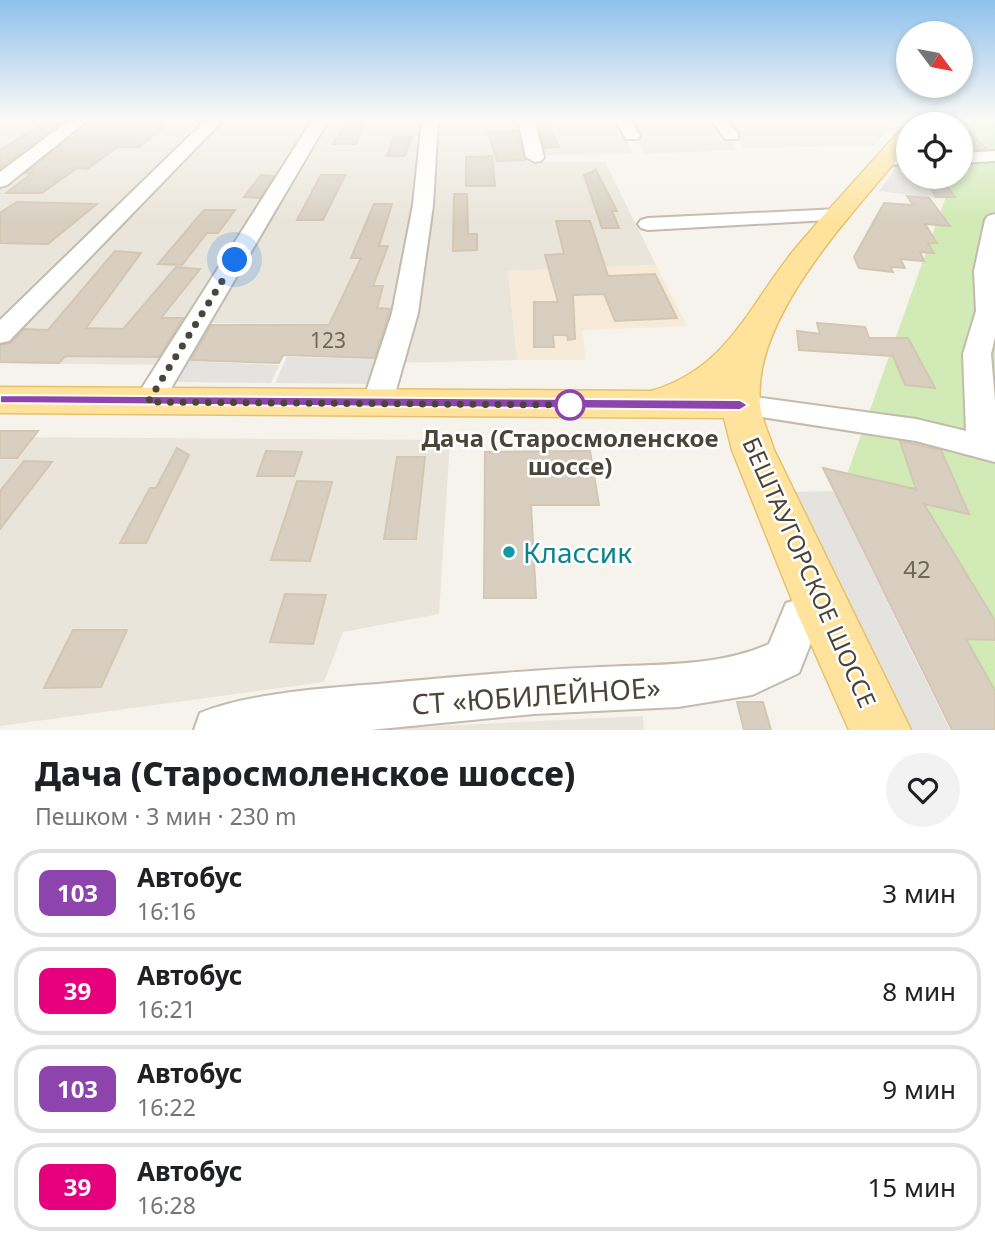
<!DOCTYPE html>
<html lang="ru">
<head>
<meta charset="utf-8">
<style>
	:root { --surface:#fff; --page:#f2f2f2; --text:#202124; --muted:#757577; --line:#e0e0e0 }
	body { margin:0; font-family:"Noto Sans",sans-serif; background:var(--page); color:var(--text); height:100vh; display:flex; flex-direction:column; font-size:26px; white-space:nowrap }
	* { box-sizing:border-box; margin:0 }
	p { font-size:23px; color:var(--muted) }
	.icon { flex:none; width:38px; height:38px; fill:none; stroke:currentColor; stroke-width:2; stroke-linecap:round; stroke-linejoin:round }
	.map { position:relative; height:730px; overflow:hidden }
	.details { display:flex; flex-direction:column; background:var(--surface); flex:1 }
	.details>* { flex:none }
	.badge { padding:0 14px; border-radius:10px; font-size:24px; line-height:46px }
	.needle { width:46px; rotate:122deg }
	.tools { position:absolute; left:896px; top:21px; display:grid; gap:14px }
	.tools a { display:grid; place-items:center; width:77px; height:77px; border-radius:50%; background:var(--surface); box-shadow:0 4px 10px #0003; font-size:35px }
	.you { position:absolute; width:35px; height:35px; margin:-18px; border:5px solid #fff; border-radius:50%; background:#1a73e8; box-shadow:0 0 0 10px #1a73e833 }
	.map>.badge { position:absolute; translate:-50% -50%; box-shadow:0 0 0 4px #fff }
	.round { display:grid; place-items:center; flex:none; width:74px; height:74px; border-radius:37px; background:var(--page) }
	.summary { display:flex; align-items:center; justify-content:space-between; height:119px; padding:0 35px }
	h1 { font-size:33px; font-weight:800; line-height:52px }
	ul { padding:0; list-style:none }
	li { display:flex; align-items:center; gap:21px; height:88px; margin:0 14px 10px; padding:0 21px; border:4px solid var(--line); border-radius:28px }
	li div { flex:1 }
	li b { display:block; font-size:26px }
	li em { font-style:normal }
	li .badge { min-width:77px; font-weight:700; text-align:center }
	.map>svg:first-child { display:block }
	.residential { fill:#eae5da }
	.commercial { fill:#f7ead8 }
	.green { fill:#d2eab5 }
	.parking { fill:#e5e3e0 }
	.building { fill:#d8cfc1; stroke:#d3c7b4; stroke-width:2 }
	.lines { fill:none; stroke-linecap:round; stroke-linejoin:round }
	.minor-casing { stroke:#c2bbae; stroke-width:4 }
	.major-casing { stroke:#e6c16a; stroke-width:3 }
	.minor { fill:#fff; fill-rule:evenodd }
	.major { fill:#ffe39c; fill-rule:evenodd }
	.line { fill:#8e44ad; stroke:#fff; stroke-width:2 }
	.walk { stroke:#4b4439; stroke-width:7; stroke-dasharray:0 12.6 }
	.stop-dot { fill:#fff; stroke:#8e44ad; stroke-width:3.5 }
	.culture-dot { fill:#0f9aa8; stroke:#fff; stroke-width:2.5 }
	.labels { text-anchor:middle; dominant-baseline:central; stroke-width:5; stroke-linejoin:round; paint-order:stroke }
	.number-label { font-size:21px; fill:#6e675b }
	.stop-label { font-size:24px; font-weight:bold; fill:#4b4439; stroke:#fff }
	.near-number-label { font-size:24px; fill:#6e675b }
	.street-label { font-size:24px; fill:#4b4439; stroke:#fff }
	.near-culture-label { font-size:28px; fill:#0d838f; stroke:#fff; text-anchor:start }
	.near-street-label { font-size:28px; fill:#4b4439; stroke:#fff }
</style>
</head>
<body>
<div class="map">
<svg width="995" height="730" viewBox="0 0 995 730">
	<rect width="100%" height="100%" fill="#f6f3ec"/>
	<g class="residential">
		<polygon points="0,119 79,119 0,179"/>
		<polygon points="87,119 215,119 0,333 0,188 61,143"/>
		<polygon points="222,119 317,119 165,365 0,363 0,343"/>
		<polygon points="322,119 426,119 420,190 396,325 201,323"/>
		<polygon points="435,119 521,119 531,161 605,162 656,265 508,271 517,360 398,363 417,310"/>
		<polygon points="528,119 617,119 633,154 539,155"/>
		<polygon points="627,119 716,119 736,150 644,154"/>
		<polygon points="721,119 900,119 873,146 744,148"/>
		<polygon points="0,437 450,440 439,614 343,632 324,682 0,726"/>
		<polygon points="643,716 644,730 357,730"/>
	</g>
	<polygon class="commercial" points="656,265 687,326 582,330 586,360 517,360 508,271"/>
	<polygon class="green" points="973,119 995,119 995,730 845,480 953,177 961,177 961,155"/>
	<g class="parking">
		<polygon points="900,162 908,163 908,177 922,177 936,198 879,191"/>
		<polygon points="287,357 388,359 380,384 275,383"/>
		<polygon points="186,361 279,365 271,383 173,382"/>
		<polygon points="833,491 950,730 910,730 794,492"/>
	</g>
	<g class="building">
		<polygon points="49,119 67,119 0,169 0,150"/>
		<polygon points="92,119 173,119 139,147 118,147 87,169 77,168 42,193 6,193 32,173 26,173"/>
		<polygon points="348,119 366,119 356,144 333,144"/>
		<polygon points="538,124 548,124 559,147 544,148"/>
		<polygon points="961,125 987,149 961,150"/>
		<polygon points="518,131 525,160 497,161 488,132"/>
		<polygon points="394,137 412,137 405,156 387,156"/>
		<polygon points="492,156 495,186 466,186 466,157"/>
		<polygon points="596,170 617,211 612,211 619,228 602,228 584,175"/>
		<polygon points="261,175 274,176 260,198 244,197"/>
		<polygon points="321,175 345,175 323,220 297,220"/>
		<polygon points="924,177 940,177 955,197 936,197"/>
		<polygon points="454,194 467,194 468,234 477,234 477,250 453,251"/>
		<polygon points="907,196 929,198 950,226 925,224 937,243 928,243 934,253 920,252 924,261 900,259 905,268 890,267 893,272 859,268 854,257 884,203 913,205"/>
		<polygon points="17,202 97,204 48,244 0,243 0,213"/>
		<polygon points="374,204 392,204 379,246 388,246 373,286 383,286 377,308 390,309 375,358 283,355 279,363 191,360 211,325 329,325 361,258 351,258"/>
		<polygon points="204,210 235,210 218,233 207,233 182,265 158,264"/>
		<polygon points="556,221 590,221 608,276 655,274 677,318 615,321 604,294 573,295 575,339 568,340 567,335 553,335 554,347 534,347 534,302 558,302 545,255 564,254"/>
		<polygon points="115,251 141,253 86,328 123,329 176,267 200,269 161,318 183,318 159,357 65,356 59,363 0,362 0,345 11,343 24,329 48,330"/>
		<polygon points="817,323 865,327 869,338 908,338 935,388 905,385 893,356 799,350 797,331 820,334"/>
		<polygon points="0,431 38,431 17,458 0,458"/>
		<polygon points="900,441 941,450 969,514 924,504 995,621 995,640 966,639 995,691 995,730 952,730 823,468 915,489 917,492"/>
		<polygon points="177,448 189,455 146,543 120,543 150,488 156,488"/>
		<polygon points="266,451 302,452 294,476 257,476"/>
		<polygon points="590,451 599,505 531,505 536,598 484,598 485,452"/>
		<polygon points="397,457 425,457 416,539 384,539"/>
		<polygon points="24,461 52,462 0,529 0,491"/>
		<polygon points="297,481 332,482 310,561 271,560"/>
		<polygon points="285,594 326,595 313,644 270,642"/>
		<polygon points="73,630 127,630 101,687 44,688"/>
		<polygon points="737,702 763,702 771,730 744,730"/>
	</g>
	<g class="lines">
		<g class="minor-casing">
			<g id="minor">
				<polygon points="71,119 89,119 7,185 0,187 0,172"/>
				<polygon points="207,119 224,119 9,341 0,343 0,320"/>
				<polygon points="313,119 329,119 163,402 159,409 148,412 137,409 133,402"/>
				<polygon points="422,119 438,119 433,205 418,313 392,404 388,411 377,414 366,411 362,404 392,313 413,205"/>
				<polygon points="518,119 534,119 544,157 541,161 535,162 526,157"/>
				<polygon points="615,119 631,119 640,136 638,139 626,139"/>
				<polygon points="711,119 727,119 739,136 737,139 725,139"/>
				<polygon points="995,151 995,161 961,163 961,153"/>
				<polygon points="908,154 908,164 886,165 877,160 886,155"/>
				<polygon points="839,209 846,211 849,215 846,219 648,230 641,228 638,224 641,220 648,218"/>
				<polygon points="995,214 995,337 991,354 995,401 995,462 916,441 729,412 725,405 729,398 740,395 916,419 966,431 963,354 976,311 974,271 985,220 988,216"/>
				<path d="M823,592L837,597L843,610L837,623L816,630L799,673L752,695L678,707L534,714L370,730H194L200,713C249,693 326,688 378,684C453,677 527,670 601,667C656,664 719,667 769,644L786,603Z"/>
			</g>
		</g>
		<g class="major-casing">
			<path id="major" d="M908,127V146C856,211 751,316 760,404C761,419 770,436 774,450L911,730H849L796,610L732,450L724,418L0,413V387L651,391C728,369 749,305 795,249C829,208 866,169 901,129Z"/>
		</g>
		<use href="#minor" class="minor"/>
		<use href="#major" class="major"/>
	</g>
	<linearGradient id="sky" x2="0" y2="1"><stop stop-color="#8fc1ec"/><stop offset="0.54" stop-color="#fbfaf6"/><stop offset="1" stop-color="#fbfaf6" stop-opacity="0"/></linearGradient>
	<rect width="995" height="221" fill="url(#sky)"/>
	<polygon class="line" points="0,395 740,400 748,405 740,410 0,403"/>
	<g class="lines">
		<polyline class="walk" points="235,260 148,402 570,405"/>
	</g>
	<circle class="stop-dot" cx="570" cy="405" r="14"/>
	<circle class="culture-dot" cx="509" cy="552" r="7"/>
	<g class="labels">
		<g class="number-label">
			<text x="328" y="340">123</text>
		</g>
		<g class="stop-label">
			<text x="570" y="437">Дача (Старосмоленское<tspan x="570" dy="28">шоссе)</tspan></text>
		</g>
		<g class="near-number-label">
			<text x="917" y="568">42</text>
		</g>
		<g class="street-label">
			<text transform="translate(810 572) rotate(66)">БЕШТАУГОРСКОЕ ШОССЕ</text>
		</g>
		<g class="near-culture-label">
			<text x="523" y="552">Классик</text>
		</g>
		<g class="near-street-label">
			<text transform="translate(536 695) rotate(-4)">СТ «ЮБИЛЕЙНОЕ»</text>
		</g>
	</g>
</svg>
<div class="tools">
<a><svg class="needle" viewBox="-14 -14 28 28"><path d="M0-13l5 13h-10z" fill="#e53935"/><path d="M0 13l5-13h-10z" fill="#757577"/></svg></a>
<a><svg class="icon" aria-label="locate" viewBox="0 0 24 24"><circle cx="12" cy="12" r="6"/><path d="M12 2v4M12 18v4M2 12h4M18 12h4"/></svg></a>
</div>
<div class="you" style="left:235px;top:260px"></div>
</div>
<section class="details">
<div class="summary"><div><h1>Дача (Старосмоленское шоссе)</h1><p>Пешком · 3 мин · 230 m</p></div><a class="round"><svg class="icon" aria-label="heart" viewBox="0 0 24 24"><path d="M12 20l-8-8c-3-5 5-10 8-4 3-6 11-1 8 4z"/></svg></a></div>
<ul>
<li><span class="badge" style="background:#8e44ad;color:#fff">103</span><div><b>Автобус</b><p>16:16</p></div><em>3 мин</em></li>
<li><span class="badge" style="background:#e6007e;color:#fff">39</span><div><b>Автобус</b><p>16:21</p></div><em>8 мин</em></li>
<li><span class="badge" style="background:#8e44ad;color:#fff">103</span><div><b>Автобус</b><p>16:22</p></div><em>9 мин</em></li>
<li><span class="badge" style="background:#e6007e;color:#fff">39</span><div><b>Автобус</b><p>16:28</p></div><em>15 мин</em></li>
</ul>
</section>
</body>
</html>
